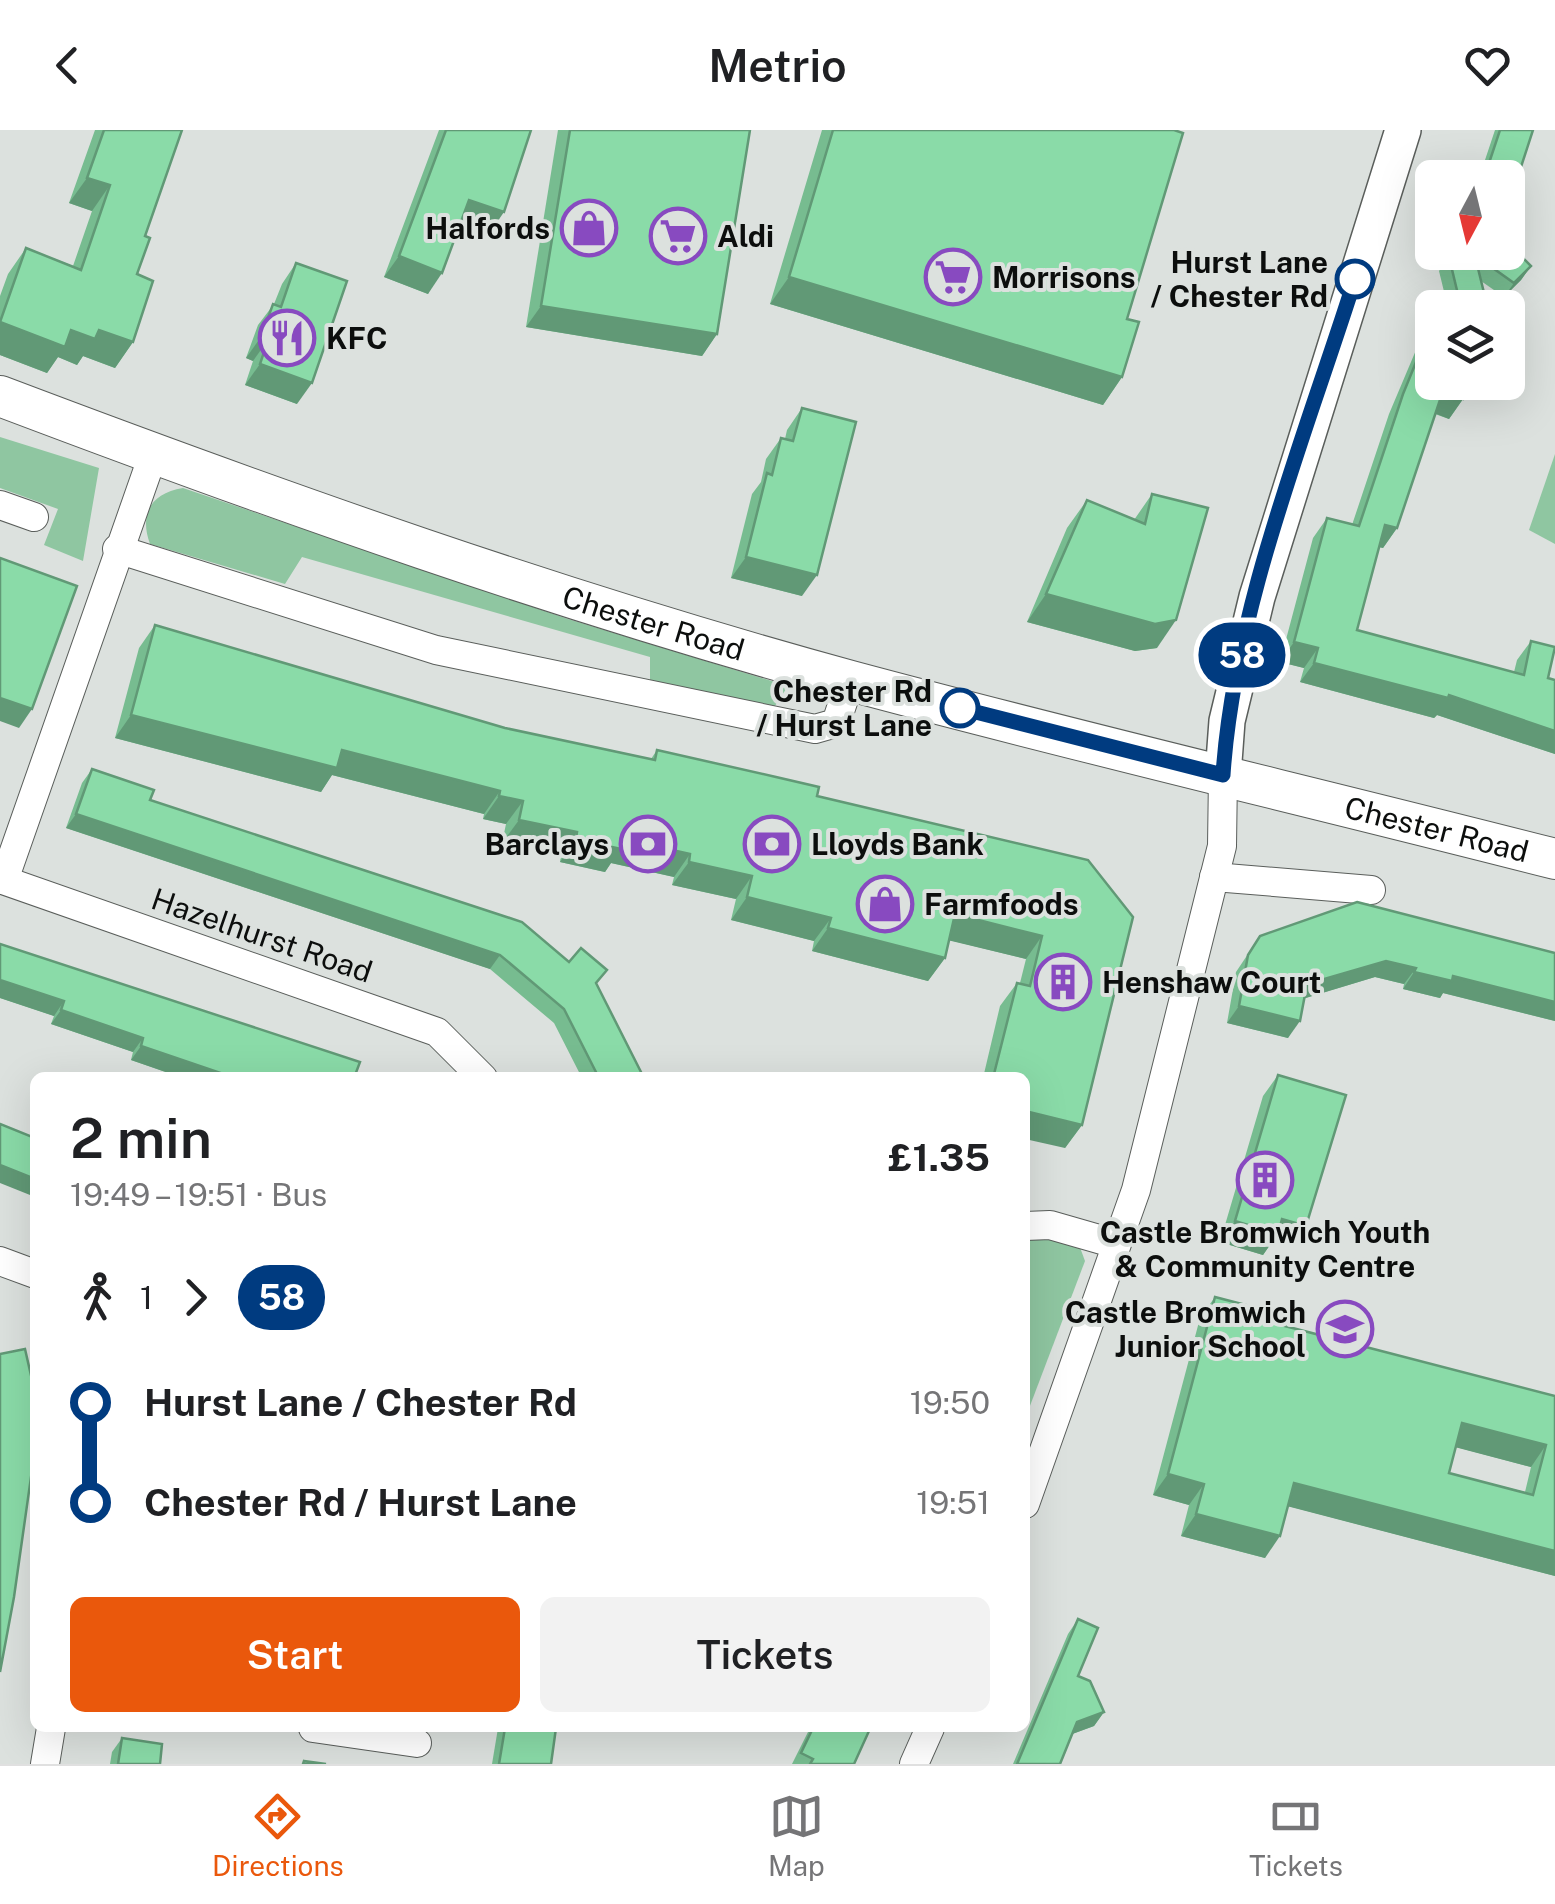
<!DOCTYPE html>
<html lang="en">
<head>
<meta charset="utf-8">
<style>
	:root { --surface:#fff; --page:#f2f2f2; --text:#202124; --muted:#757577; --line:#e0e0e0; --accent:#ea580c }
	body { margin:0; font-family:"Public Sans",sans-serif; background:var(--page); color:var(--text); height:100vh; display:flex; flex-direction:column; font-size:38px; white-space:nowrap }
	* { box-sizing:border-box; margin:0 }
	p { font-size:32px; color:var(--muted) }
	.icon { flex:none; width:55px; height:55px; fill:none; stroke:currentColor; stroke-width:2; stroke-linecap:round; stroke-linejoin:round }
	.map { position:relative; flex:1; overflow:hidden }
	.sheet { position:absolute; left:30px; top:942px; width:1000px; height:660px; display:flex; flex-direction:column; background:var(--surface); border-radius:15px; box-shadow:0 10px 40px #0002 }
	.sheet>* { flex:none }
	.badge { padding:0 20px; border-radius:32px; font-size:35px; line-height:65px }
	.needle { width:65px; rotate:187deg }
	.buttons { position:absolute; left:1415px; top:30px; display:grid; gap:20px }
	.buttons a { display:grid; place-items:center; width:110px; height:110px; border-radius:15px; background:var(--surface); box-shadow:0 10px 40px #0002; font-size:50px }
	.map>.badge { position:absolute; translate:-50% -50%; box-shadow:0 0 0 5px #fff }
	.legs { display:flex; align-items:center; gap:15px; height:110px; padding:0 40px; font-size:32px }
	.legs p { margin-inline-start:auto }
	.headline { display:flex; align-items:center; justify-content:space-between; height:170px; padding:0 40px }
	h1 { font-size:55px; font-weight:600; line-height:75px }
	.cta { display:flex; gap:20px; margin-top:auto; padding:20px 40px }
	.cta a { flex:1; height:115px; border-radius:15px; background:var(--accent); color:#fff; font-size:40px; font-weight:600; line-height:115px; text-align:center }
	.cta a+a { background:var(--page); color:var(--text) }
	ul { padding:0 40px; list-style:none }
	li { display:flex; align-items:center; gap:35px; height:100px; font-size:38px }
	li i { display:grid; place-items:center; width:15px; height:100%; margin:0 12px; background:currentColor }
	li i::after { content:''; width:25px; height:25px; margin:-12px; border:8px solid; border-radius:50%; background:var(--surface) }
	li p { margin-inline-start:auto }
	li:first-child i { background:linear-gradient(#0000 50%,currentColor 0) }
	li:last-child i { background:linear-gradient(currentColor 50%,#0000 0) }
	header { display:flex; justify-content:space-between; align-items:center; height:130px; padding:0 40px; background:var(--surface); font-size:45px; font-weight:600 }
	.menu { display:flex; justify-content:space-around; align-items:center; height:140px; border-top:2px solid var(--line); background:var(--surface); font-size:28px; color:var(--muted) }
	.menu a { display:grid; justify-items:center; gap:5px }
	.menu .on { color:var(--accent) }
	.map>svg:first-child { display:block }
	.green { fill:#8fc6a1 }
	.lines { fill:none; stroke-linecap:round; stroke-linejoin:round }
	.minor-casing { stroke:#5a5e5b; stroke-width:30 }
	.tertiary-casing { stroke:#5a5e5b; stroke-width:38 }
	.secondary-casing { stroke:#5a5e5b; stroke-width:42 }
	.minor { stroke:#fff; stroke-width:28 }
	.tertiary { stroke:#fff; stroke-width:35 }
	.secondary { stroke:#fff; stroke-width:40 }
	.wall { fill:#77bc90; fill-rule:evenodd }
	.shaded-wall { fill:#619976 }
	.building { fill:#8adba8; stroke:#619976; stroke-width:2.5; fill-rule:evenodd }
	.line-1-casing { stroke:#fff; stroke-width:22 }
	.line-1 { stroke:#003b80; stroke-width:15 }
	.stop-1-dot { fill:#fff; stroke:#003b80; stroke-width:5 }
	.labels { text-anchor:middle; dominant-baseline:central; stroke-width:8; stroke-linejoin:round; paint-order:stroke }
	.poi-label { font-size:30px; font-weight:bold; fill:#0c0e0d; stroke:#dce1de; text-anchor:start }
	.stop-label { font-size:30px; font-weight:bold; fill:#0c0e0d; stroke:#dce1de; text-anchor:end }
	.street-label { font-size:30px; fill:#0c0e0d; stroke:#dce1de }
</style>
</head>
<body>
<header><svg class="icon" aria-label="back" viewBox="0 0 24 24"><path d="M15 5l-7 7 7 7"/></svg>Metrio<svg class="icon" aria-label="heart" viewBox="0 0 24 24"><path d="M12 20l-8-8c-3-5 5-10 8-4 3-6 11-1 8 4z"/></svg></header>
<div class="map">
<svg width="1555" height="1634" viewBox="0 0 1555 1634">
	<rect width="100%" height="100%" fill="#dce1de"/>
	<g class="green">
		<polygon points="0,307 99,338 83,431 44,415 58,379 0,358"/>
		<polygon points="1555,324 1555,414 1529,400"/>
		<path d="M183,358L568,489L788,556L775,576L650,550V527L302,427L285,454L150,414C139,384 151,363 183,358Z"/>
		<polygon points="1041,1104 1078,1112 1085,1131 1025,1289 1025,1111"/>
	</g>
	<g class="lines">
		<g class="minor-casing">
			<g id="minor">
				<polyline points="0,375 34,387"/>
				<polyline points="117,419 436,520 815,599 836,593 850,551"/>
				<polyline points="1214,747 1371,760"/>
				<polyline points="0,749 437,902 483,948"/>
				<polyline points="4,750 153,325"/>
				<polyline points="1025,1096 1050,1095 1116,1114"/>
				<polyline points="0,1131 35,1144"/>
				<polyline points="1025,1374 1136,1060 1222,716 1223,645"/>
				<polyline points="313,1598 417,1613"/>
				<polyline points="45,1634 51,1598"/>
				<polyline points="914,1634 930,1598"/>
			</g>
		</g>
		<g class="tertiary-casing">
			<polyline id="tertiary" points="1223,645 1227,591 1257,467 1403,0"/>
		</g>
		<g class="secondary-casing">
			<g id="secondary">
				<path id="s1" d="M0,266C280,372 562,472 851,551C1085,614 1321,669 1555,729"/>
			</g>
		</g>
		<use href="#minor" class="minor"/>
		<use href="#tertiary" class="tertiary"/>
		<use href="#secondary" class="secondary"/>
	</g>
	<g class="wall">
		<polygon points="95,0 182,0 145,106 137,144 133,212 115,238 83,226 77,235 58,227 47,243 0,225 0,166 8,144 26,118 73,136 92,81 69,73"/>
		<polygon points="439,0 531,0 489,104 461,93 428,164 384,147"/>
		<polygon points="558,0 750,0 717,204 702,226 526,197"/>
		<polygon points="822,0 1174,0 1127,189 1122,247 1103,275 770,174"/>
		<polygon points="1495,0 1533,0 1508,48 1479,48"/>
		<polygon points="1480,122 1531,136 1521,150 1504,167 1481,151 1486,171 1481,178 1448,178 1439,141 1449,127 1475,127"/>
		<polygon points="296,133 297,274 245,255 253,231 246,228 258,195 274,174 282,154"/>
		<polygon points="1432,193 1463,269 1449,289 1435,284 1397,398 1383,418 1379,417 1357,500 1514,542 1517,530 1531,511 1548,548 1555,550 1555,624 1437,585 1434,588 1300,552 1304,538 1280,532 1313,408 1327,388 1352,395 1389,284 1419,213"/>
		<polygon points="802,278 802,466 731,448 752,364 761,352 766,329 781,308 785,309 787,300"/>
		<polygon points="1152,364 1157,518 1135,521 1027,492 1067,398 1087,370 1134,390"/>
		<polygon points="155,495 505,598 651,629 657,620 817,666 1088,730 1082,995 1065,1018 1025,948 983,948 1000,876 1017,853 1020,853 1026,829 949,810 945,828 928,851 812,821 814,811 731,790 736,769 672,755 674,747 611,733 605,742 560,732 561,725 502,713 506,694 483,689 484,684 332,645 321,662 115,608 139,518"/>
		<polygon points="92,639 150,670 597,855 644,948 582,948 554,893 490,839 66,698 82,653"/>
		<polygon points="1260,806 1555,823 1555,891 1443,863 1440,868 1403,859 1404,854 1375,847 1305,868 1288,908 1227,893 1236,842"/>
		<polygon points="0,814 354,948 183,948 131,930 133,922 51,894 54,886 0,868"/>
		<polygon points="1278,945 1306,1096 1292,1117 1272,1112 1263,1125 1220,1112 1263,966"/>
		<path d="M1215,1167L1285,1196L1555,1266V1446L1288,1376L1265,1428L1181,1406L1189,1375L1153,1365L1200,1188ZM1456,1317L1531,1337L1525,1362L1449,1343Z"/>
		<polygon points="1078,1489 1078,1546 1104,1582 1094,1596 1072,1604 1060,1634 1013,1634 1068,1504"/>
		<polygon points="498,1598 556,1598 551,1634 492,1634"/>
		<polygon points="810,1598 862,1598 854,1634 792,1634"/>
		<polygon points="122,1608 160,1634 110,1634 112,1622"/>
	</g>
	<g class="shaded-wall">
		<polygon points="87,48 110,55 92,81 69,73"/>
		<polygon points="469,70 504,82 489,104 454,91"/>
		<polygon points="399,126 442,143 428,164 384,147"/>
		<polygon points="1531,136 1521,150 1504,167 1514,153"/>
		<polygon points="789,147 1122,247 1103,275 770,174"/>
		<polygon points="1486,171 1481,178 1460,178 1461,177"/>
		<polygon points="541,176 717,204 702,226 526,197"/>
		<polygon points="0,192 71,200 99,200 133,212 115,238 83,226 77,235 58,227 47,243 0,225"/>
		<polygon points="261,207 268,210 253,231 246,228"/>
		<polygon points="260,234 312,253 297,274 245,255"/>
		<polygon points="1443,261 1463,269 1449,289 1429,281"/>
		<polygon points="1385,395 1397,398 1383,418 1371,415"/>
		<polygon points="746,427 817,445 802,466 731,448"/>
		<polygon points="1046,464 1176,490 1157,518 1135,521 1027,492"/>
		<polygon points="1294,512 1318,518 1304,538 1280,532"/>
		<polygon points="1314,533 1449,565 1555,601 1555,624 1437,585 1434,588 1300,552"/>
		<polygon points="0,568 32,579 19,598 0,591"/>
		<polygon points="131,585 342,620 500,661 484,684 332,645 321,662 115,608"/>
		<polygon points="499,666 523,671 506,694 483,689"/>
		<polygon points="76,684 500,825 490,839 66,698"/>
		<polygon points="519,690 577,702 561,725 502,713"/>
		<polygon points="576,709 623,709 690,724 674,747 611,733 605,742 560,732"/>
		<polygon points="689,732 752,746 736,769 672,755"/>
		<polygon points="747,767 831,788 814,811 731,790"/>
		<polygon points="955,784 1042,806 1026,829 939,808"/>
		<polygon points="828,798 945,828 928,851 812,821"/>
		<polygon points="1386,831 1416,838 1404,854 1375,847 1296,871 1307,854"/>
		<polygon points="1414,842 1453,846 1555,872 1555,891 1443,863 1440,868 1403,859"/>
		<polygon points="0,850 64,871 54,886 0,868"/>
		<polygon points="1239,876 1300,891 1288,908 1227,893"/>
		<polygon points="61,880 143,908 133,922 51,894"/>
		<polygon points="141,916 235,948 183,948 131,930"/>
		<polygon points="1025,981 1082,995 1065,1018 1025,1009"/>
		<polygon points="0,1035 35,1049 35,1067 0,1053"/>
		<polygon points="1282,1089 1306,1096 1292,1117 1272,1112 1263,1125 1220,1112 1235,1091"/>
		<polygon points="1462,1293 1546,1315 1531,1337 1447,1315"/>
		<polygon points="1168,1344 1204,1354 1189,1375 1153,1365"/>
		<polygon points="1294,1353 1555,1421 1555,1446 1279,1374"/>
		<polygon points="1196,1384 1280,1406 1265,1428 1181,1406"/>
		<polygon points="1104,1582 1094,1596 1067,1606 1077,1592"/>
	</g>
	<g class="building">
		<polygon points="104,0 182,0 145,106 150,108 137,144 153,151 133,212 99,200 95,209 71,200 65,217 0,192 26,118 81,140 110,55 87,48"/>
		<polygon points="446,0 531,0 504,82 469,70 442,143 399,126"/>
		<polygon points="570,0 750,0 717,204 541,176"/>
		<polygon points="833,0 1174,0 1183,3 1127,189 1139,192 1122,247 789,147"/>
		<polygon points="1500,0 1533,0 1508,77 1508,48 1484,48"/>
		<polygon points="1508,113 1531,136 1514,153 1476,126 1480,122 1508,122"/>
		<polygon points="1466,122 1474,122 1486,171 1461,177 1449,127"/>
		<polygon points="296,133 347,151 312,253 260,234 268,210 261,207 273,174 281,177"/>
		<polygon points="1432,193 1432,252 1470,252 1463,269 1443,261 1397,398 1385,395 1357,500 1524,545 1531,511 1555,517 1548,548 1555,550 1555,601 1449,565 1448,568 1314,533 1318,518 1294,512 1327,388 1359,396 1403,264"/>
		<polygon points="802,278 856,292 817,445 746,427 767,343 772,345 781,308 793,311"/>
		<polygon points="1152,364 1208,378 1176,490 1155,494 1046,464 1087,370 1145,394"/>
		<polygon points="0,428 77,456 32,579 0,568"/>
		<polygon points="155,495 505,598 655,630 657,620 776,647 819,657 817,666 1088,730 1133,787 1082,995 1025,981 1025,948 993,948 1017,853 1030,856 1042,806 955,784 945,828 828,798 831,788 747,767 752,746 689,732 690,724 623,709 621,719 576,709 577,702 519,690 523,671 499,666 500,661 342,620 337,638 131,585"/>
		<polygon points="92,639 154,660 150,670 522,792 569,832 581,818 607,840 596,853 644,948 599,948 564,879 500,825 76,684"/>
		<polygon points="1357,772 1555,823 1555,872 1453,846 1452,851 1414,842 1416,838 1386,831 1307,854 1300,891 1239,876 1248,825 1260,806"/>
		<polygon points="0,814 360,932 354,948 235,948 141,916 143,908 61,880 64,871 0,850"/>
		<polygon points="1278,945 1346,965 1306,1096 1282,1089 1278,1104 1235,1091"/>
		<polygon points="0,994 35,1008 35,1049 0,1035"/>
		<path d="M1215,1167L1288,1186L1285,1196L1555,1266V1421L1294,1353L1280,1406L1196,1384L1204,1354L1168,1344ZM1462,1293L1546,1315L1533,1365L1449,1343Z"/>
		<polygon points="25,1219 35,1263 35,1319 14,1467 0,1542 0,1224"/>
		<polygon points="1078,1489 1098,1498 1078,1546 1090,1551 1104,1582 1077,1592 1060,1634 1017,1634"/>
		<polygon points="505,1598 556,1598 551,1634 499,1634"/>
		<polygon points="813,1598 862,1598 869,1601 854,1634 810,1634 813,1629 801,1623"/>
		<polygon points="122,1608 162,1614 160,1634 118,1634"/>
		<polygon points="304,1631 326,1634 303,1634"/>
	</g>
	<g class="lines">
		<g class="line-1-casing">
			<path id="line-1" d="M960,578L1223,645C1234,479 1305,307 1355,149"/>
		</g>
		<use href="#line-1" class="line-1"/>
	</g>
	<defs>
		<g id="shop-ring" transform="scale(2.875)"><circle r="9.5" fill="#dce1de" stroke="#884ac0" stroke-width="1.5"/><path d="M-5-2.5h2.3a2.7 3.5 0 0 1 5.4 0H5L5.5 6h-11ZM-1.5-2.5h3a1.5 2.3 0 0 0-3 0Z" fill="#884ac0"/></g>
		<g id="supermarket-ring" transform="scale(2.875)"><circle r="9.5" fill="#dce1de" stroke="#884ac0" stroke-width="1.5"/><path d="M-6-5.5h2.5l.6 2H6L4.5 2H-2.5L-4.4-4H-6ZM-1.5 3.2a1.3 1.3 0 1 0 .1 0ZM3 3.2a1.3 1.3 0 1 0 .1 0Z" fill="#884ac0"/></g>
		<g id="restaurant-ring" transform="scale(2.875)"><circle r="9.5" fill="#dce1de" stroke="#884ac0" stroke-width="1.5"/><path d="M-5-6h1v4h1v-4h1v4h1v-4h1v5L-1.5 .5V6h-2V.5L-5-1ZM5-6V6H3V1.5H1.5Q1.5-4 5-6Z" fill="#884ac0"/></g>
		<g id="bank-ring" transform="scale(2.875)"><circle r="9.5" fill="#dce1de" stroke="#884ac0" stroke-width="1.5"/><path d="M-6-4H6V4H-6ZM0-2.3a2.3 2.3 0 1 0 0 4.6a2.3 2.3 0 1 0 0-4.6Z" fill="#884ac0"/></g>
		<g id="building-ring" transform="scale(2.875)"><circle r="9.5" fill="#dce1de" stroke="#884ac0" stroke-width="1.5"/><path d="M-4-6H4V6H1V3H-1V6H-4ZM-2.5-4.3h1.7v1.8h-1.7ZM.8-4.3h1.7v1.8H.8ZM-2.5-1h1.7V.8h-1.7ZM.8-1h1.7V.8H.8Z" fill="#884ac0"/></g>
		<g id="school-ring" transform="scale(2.875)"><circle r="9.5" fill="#dce1de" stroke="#884ac0" stroke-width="1.5"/><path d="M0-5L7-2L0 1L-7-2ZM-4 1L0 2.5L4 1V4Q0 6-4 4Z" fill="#884ac0"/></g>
	</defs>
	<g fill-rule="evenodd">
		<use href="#shop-ring" x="589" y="98"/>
		<use href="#supermarket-ring" x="678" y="106"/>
		<use href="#supermarket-ring" x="953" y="147"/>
		<use href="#restaurant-ring" x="287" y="208"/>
		<use href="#bank-ring" x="648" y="714"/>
		<use href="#bank-ring" x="772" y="714"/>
		<use href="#shop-ring" x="885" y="774"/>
		<use href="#building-ring" x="1063" y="852"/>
		<use href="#building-ring" x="1265" y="1050"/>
		<use href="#school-ring" x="1345" y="1199"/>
	</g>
	<g class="stop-1-dot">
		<circle cx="1355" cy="149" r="18"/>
		<circle cx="960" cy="578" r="18"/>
	</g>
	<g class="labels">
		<g class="poi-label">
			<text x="550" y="98" text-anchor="end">Halfords</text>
			<text x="717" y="106">Aldi</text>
			<text x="992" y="147">Morrisons</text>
			<text x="326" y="208">KFC</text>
			<text x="609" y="714" text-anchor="end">Barclays</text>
			<text x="811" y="714">Lloyds Bank</text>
			<text x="924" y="774">Farmfoods</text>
			<text x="1102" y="852">Henshaw Court</text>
			<text x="1265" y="1102" text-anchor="middle">Castle Bromwich Youth<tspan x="1265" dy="34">&amp; Community Centre</tspan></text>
			<text x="1306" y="1182" text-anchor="end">Castle Bromwich<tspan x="1306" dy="34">Junior School</tspan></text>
		</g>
		<g class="stop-label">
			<text x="1328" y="132">Hurst Lane<tspan x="1328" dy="34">/ Chester Rd</tspan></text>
			<text x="932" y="561">Chester Rd<tspan x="932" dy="34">/ Hurst Lane</tspan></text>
		</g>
		<g class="street-label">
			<text stroke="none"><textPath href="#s1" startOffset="692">Chester Road</textPath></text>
			<text stroke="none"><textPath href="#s1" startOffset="1502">Chester Road</textPath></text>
			<text transform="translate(262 805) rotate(19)">Hazelhurst Road</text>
		</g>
	</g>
</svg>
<div class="buttons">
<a><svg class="needle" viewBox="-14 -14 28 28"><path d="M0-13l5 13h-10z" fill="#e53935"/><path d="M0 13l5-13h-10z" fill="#757577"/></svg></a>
<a><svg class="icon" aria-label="layers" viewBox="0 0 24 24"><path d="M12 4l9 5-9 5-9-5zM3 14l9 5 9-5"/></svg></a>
</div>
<b class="badge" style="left:1242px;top:525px;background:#003b80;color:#fff">58</b>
<section class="sheet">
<div class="headline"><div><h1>2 min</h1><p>19:49 – 19:51 · Bus</p></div><b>£1.35</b></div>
<div class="legs"><svg class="icon" aria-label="walk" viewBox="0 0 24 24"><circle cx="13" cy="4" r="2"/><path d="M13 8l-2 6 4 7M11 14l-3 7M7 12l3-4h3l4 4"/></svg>1<svg class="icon" aria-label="forward" viewBox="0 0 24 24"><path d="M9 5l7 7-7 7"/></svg><b class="badge" style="background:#003b80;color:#fff">58</b></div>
<ul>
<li><i style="color:#003b80"></i><b>Hurst Lane / Chester Rd</b><p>19:50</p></li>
<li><i style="color:#003b80"></i><b>Chester Rd / Hurst Lane</b><p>19:51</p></li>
</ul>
<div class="cta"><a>Start</a><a>Tickets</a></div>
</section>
</div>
<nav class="menu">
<a class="on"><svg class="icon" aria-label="directions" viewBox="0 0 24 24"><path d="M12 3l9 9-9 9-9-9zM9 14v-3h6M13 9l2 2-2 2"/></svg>Directions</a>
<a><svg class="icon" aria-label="map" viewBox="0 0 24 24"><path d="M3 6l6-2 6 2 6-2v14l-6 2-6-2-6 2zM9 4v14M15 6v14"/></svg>Map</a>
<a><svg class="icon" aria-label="tickets" viewBox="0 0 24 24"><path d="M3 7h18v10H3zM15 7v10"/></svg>Tickets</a>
</nav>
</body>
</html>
